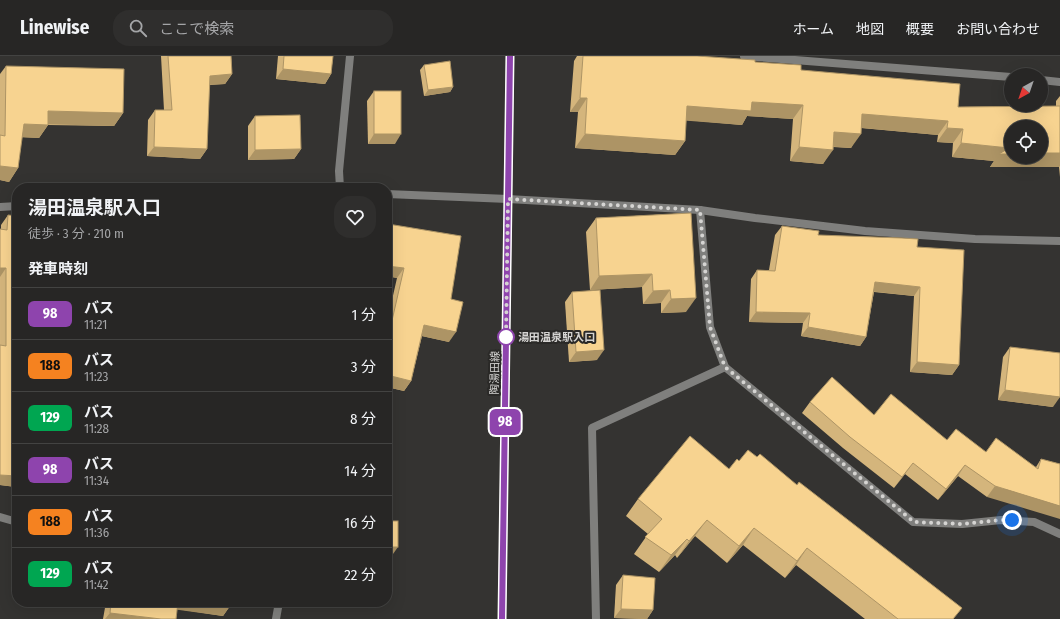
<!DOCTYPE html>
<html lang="ja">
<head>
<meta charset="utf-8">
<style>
	:root { --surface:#272625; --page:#2f2e2d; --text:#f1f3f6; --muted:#a4a5a7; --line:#434342 }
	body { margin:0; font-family:"Fira Sans Condensed","Noto Sans JP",sans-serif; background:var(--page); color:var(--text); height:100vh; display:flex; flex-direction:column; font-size:15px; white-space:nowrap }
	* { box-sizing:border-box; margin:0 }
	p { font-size:13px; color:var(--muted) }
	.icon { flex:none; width:22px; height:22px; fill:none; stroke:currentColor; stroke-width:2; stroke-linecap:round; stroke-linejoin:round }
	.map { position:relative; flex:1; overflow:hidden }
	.sheet { position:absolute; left:12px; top:127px; width:380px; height:424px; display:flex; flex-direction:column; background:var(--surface); border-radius:16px; box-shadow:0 4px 16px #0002,0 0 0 1px var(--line) }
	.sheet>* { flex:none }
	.badge { padding:0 8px; border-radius:6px; font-size:14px; line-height:26px }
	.needle { width:26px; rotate:220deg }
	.tools { position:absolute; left:1004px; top:12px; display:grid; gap:8px }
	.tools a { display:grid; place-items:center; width:44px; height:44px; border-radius:50%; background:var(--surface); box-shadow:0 4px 16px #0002,0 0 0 1px var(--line); font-size:20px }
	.you { position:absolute; width:20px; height:20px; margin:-10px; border:3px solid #fff; border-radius:50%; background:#1a73e8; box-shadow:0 0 0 6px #1a73e833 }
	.map>.badge { position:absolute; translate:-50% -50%; box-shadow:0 0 0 2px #fff }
	h2 { padding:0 16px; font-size:15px; line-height:36px }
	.round { display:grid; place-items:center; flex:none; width:42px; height:42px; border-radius:16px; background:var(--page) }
	.summary { display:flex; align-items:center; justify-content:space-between; height:68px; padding:0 16px }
	h1 { font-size:19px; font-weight:700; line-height:30px }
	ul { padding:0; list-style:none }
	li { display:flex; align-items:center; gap:12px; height:52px; padding:0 16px; border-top:1px solid var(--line) }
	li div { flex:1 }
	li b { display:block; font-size:15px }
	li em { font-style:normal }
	li .badge { min-width:44px; font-weight:700; text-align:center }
	header { display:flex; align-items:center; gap:24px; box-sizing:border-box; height:56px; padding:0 20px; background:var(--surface); border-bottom:1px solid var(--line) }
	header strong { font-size:19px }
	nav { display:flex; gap:22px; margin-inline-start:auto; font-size:14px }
	.search { width:280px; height:36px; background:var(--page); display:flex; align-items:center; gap:10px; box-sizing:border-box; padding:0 14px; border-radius:16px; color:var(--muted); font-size:15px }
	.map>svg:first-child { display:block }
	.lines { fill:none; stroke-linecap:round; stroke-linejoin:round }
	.minor { stroke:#7f7f7d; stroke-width:8 }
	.secondary { stroke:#aaa9a7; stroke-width:8 }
	.wall { fill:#d4b57c }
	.shaded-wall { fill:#ad9465 }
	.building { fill:#f7d390; stroke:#ad9465 }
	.line-casing { stroke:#fff; stroke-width:9 }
	.line { stroke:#8e44ad; stroke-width:6 }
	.walk { stroke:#d5d4d2; stroke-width:4; stroke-dasharray:0 7.2 }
	.stop-dot { fill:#fff; stroke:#8e44ad; stroke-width:2 }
	.labels { text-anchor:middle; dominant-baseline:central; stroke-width:4; stroke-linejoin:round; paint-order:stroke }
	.stop-label { font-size:11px; font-weight:bold; fill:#d5d4d2; stroke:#2a2927; text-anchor:start }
	.street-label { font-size:11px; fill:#d5d4d2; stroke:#2a2927 }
</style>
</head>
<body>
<header>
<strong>Linewise</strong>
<div class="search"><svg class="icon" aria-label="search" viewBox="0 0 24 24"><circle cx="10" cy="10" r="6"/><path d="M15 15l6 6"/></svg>ここで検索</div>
<nav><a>ホーム</a><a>地図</a><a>概要</a><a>お問い合わせ</a></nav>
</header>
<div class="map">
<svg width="1060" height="563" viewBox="0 0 1060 563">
	<rect width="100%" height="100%" fill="#343331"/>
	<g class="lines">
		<g class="minor">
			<polyline points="744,0 1011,21"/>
			<polyline points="1041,24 1060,26"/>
			<polyline points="340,132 339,115 350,0"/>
			<polyline points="387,138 508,143 700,154 755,162 865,175 975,183 1060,185"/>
			<polyline points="0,151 17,150"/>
			<polyline points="700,154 710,271 725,311 913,466 962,468 1001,464 1034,466 1060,478"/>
			<polyline points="0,461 17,466"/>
			<polyline points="276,563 279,546"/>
			<polyline points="596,563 592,372 725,311"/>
		</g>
		<polyline class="secondary" points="502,563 510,0"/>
	</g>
	<g class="wall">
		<polygon points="161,0 231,0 232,18 225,28 209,29 207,93 200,103 147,100 148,64 155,54 164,54"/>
		<polygon points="278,0 333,0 331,18 325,28 276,23"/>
		<polygon points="577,0 697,0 755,6 801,14 958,51 1056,50 1056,45 1060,40 1060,121 1059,111 990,111 994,105 952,101 953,87 937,86 938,79 861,72 851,92 833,91 823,108 790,105 793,63 747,60 742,69 686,64 685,85 675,99 575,92 578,56 570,56 574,5"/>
		<polygon points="424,9 453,31 450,36 424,40 420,14"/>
		<polygon points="6,10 123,57 114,70 48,69 39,82 22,81 18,112 9,126 0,124 0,18"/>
		<polygon points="374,35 395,88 368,88 367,45"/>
		<polygon points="255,60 301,93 294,103 248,104 248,70"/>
		<polygon points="691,157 686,256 661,257 661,247 643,248 642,231 590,234 586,176 596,162"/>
		<polygon points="8,159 17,160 17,460 12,459 16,431 0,429 0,173 1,173 1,169"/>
		<polygon points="388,168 451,243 449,286 422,280 411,325 404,335 387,331 387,266 397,222 387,220 387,169"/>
		<polygon points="782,170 818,179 917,191 959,309 952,319 910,316 914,240 874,236 866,281 860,290 801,280 803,267 749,266 751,223 757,214 769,214 775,179"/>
		<polygon points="572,236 597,304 569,306 565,246"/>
		<polygon points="1010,291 1053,351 998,344 1003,301"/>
		<polygon points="810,346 874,359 947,384 1036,411 1041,403 1060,408 987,441 958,420 938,444 905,418 894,432 843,392 802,357"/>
		<polygon points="729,413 954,563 865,563 796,509 785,522 743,489 727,507 695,480 677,502 675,499 659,516 634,498 648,478 626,460 638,443"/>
		<polygon points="623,519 653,554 647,563 614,562 616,529"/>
		<polygon points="106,546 230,546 230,550 223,560 177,553 176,563 103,563"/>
	</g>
	<g class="shaded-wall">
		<polygon points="283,13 331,18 325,28 276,23"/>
		<polygon points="232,18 225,28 203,29 210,20"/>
		<polygon points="453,31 450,36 424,40 428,34"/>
		<polygon points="580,42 587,42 578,56 570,56"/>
		<polygon points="752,46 803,49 793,63 747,60 742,69 678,64 687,50"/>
		<polygon points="48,55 123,57 114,70 39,68"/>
		<polygon points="862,58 948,65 938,79 852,71"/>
		<polygon points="24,68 48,69 39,82 15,81"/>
		<polygon points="947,72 963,73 953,87 937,86"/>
		<polygon points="834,76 861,78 851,92 824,90"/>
		<polygon points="374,78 401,78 395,88 368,88"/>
		<polygon points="585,78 685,85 675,99 575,92"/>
		<polygon points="961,87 1009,92 1011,98 1011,101 1041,101 1041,97 1060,97 1060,110 1059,111 990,111 994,105 952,101"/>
		<polygon points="154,91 207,93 200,103 147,100"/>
		<polygon points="799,91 833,94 823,108 790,105"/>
		<polygon points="301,93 294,103 248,104 255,94"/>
		<polygon points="0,110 18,112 9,126 0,124"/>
		<polygon points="387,210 404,212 397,222 387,220"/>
		<polygon points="0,212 6,212 0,221"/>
		<polygon points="652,218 642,231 590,234 599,220"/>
		<polygon points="875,226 920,231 914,240 868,235"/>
		<polygon points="670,234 661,247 643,248 653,235"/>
		<polygon points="696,242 686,256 661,257 671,243"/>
		<polygon points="756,256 810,257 803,267 749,266"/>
		<polygon points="424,269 456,276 449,286 417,279"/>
		<polygon points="808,271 866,281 860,290 801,280"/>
		<polygon points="604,294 597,304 569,306 576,296"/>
		<polygon points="917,306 959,309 952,319 910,316"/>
		<polygon points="387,319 411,325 404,335 387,331"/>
		<polygon points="1005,334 1060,341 1053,351 998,344"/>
		<polygon points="913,407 905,418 894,432 902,421"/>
		<polygon points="965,409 958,420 938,444 946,433"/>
		<polygon points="0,419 17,420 17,430 16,431 0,429"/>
		<polygon points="995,430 1060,450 1060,463 987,441"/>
		<polygon points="17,452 17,460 12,459"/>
		<polygon points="707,464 695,480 677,502 689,485"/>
		<polygon points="754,472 743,489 727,507 739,490"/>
		<polygon points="687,483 675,499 659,516 671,499"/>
		<polygon points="387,491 398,491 393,498 387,498"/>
		<polygon points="807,492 796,509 785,522 797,505"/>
		<polygon points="177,546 201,546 230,550 223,560 172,553"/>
		<polygon points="621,553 653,554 647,563 614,562"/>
		<polygon points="110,557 161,563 105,563"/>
	</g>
	<g class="building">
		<polygon points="168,0 231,0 232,18 210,20 207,93 154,91 155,54 172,54"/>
		<polygon points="284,0 333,0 331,18 283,13"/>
		<polygon points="583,0 697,0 755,4 755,6 801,9 801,14 960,28 958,51 1060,50 1060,97 1041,97 1041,71 1011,71 1011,98 999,98 1009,92 961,87 963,73 947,72 948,65 862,58 861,78 834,76 833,94 799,91 803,49 752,46 751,55 687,50 685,85 585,78 587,42 580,42"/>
		<polygon points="450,5 453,31 428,34 424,9"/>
		<polygon points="6,10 124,13 123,57 48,55 48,69 24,68 18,112 0,110 0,79 5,80"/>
		<rect x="374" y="35" width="27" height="43"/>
		<polygon points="300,59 301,93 255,94 255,60"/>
		<polygon points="691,157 696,242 671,243 670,234 653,235 652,218 599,220 596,162"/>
		<polygon points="8,159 17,160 17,420 0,419 0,289 6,290 6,212 0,212 0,173 7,174"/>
		<polygon points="388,168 461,180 451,243 463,246 456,276 424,269 411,325 387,319 387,282 388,282 404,212 387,210 387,175"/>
		<polygon points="782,170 819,175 818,179 902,182 918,183 917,191 964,194 959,309 917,306 920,231 875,226 866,281 808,271 810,257 756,256 757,214 775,215"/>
		<polygon points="600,234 604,294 576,296 572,236"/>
		<polygon points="1010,291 1060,297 1060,341 1005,334"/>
		<polygon points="832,321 874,359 891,338 947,384 956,373 986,396 996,382 1038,413 1041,403 1060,408 1060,450 995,430 965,409 946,433 913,407 902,421 850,381 810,346"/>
		<polygon points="690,380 729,413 737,403 739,405 748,394 757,401 760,398 797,429 799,426 962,552 953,563 898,563 807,492 797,505 754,472 739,490 707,464 689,485 687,483 671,499 645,481 662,463 638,443"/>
		<rect x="387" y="465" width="11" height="26"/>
		<polygon points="623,519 655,522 653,554 621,553"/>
		<polygon points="111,546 178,546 176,563 161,563 110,557"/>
		<polygon points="201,546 230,546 230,550"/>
	</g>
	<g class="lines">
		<g class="line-casing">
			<polyline id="line" points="502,563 510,0"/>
		</g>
		<use href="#line" class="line"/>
		<polyline class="walk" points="506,281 506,283 508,143 700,154 710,271 725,311 914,466 962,468 1001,464 1012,464"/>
	</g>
	<circle class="stop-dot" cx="506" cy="281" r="8"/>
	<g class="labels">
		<g class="stop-label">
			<text x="518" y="281">湯田温泉駅入口</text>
		</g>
		<g class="street-label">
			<text transform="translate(495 317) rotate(-89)">陶湯田線</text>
		</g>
	</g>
</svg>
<div class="tools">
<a><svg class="needle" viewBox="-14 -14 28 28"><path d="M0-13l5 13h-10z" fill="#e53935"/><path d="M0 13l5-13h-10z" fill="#a4a5a7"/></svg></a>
<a><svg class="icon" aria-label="locate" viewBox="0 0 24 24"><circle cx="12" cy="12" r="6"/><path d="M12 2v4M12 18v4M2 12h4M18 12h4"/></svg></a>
</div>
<div class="you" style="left:1012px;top:464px"></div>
<b class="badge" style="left:505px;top:366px;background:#8e44ad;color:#fff">98</b>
<section class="sheet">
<div class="summary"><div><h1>湯田温泉駅入口</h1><p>徒歩 · 3 分 · 210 m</p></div><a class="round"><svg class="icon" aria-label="heart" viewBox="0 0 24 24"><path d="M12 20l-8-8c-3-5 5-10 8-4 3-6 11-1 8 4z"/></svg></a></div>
<h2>発車時刻</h2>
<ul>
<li><span class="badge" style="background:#8e44ad;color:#fff">98</span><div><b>バス</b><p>11:21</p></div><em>1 分</em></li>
<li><span class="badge" style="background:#f58220;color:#111">188</span><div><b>バス</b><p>11:23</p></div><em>3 分</em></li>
<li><span class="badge" style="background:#00a651;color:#fff">129</span><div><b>バス</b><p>11:28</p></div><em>8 分</em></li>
<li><span class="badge" style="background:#8e44ad;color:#fff">98</span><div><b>バス</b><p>11:34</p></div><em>14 分</em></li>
<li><span class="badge" style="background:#f58220;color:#111">188</span><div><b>バス</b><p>11:36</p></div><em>16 分</em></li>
<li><span class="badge" style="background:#00a651;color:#fff">129</span><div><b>バス</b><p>11:42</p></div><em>22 分</em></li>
</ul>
</section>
</div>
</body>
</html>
